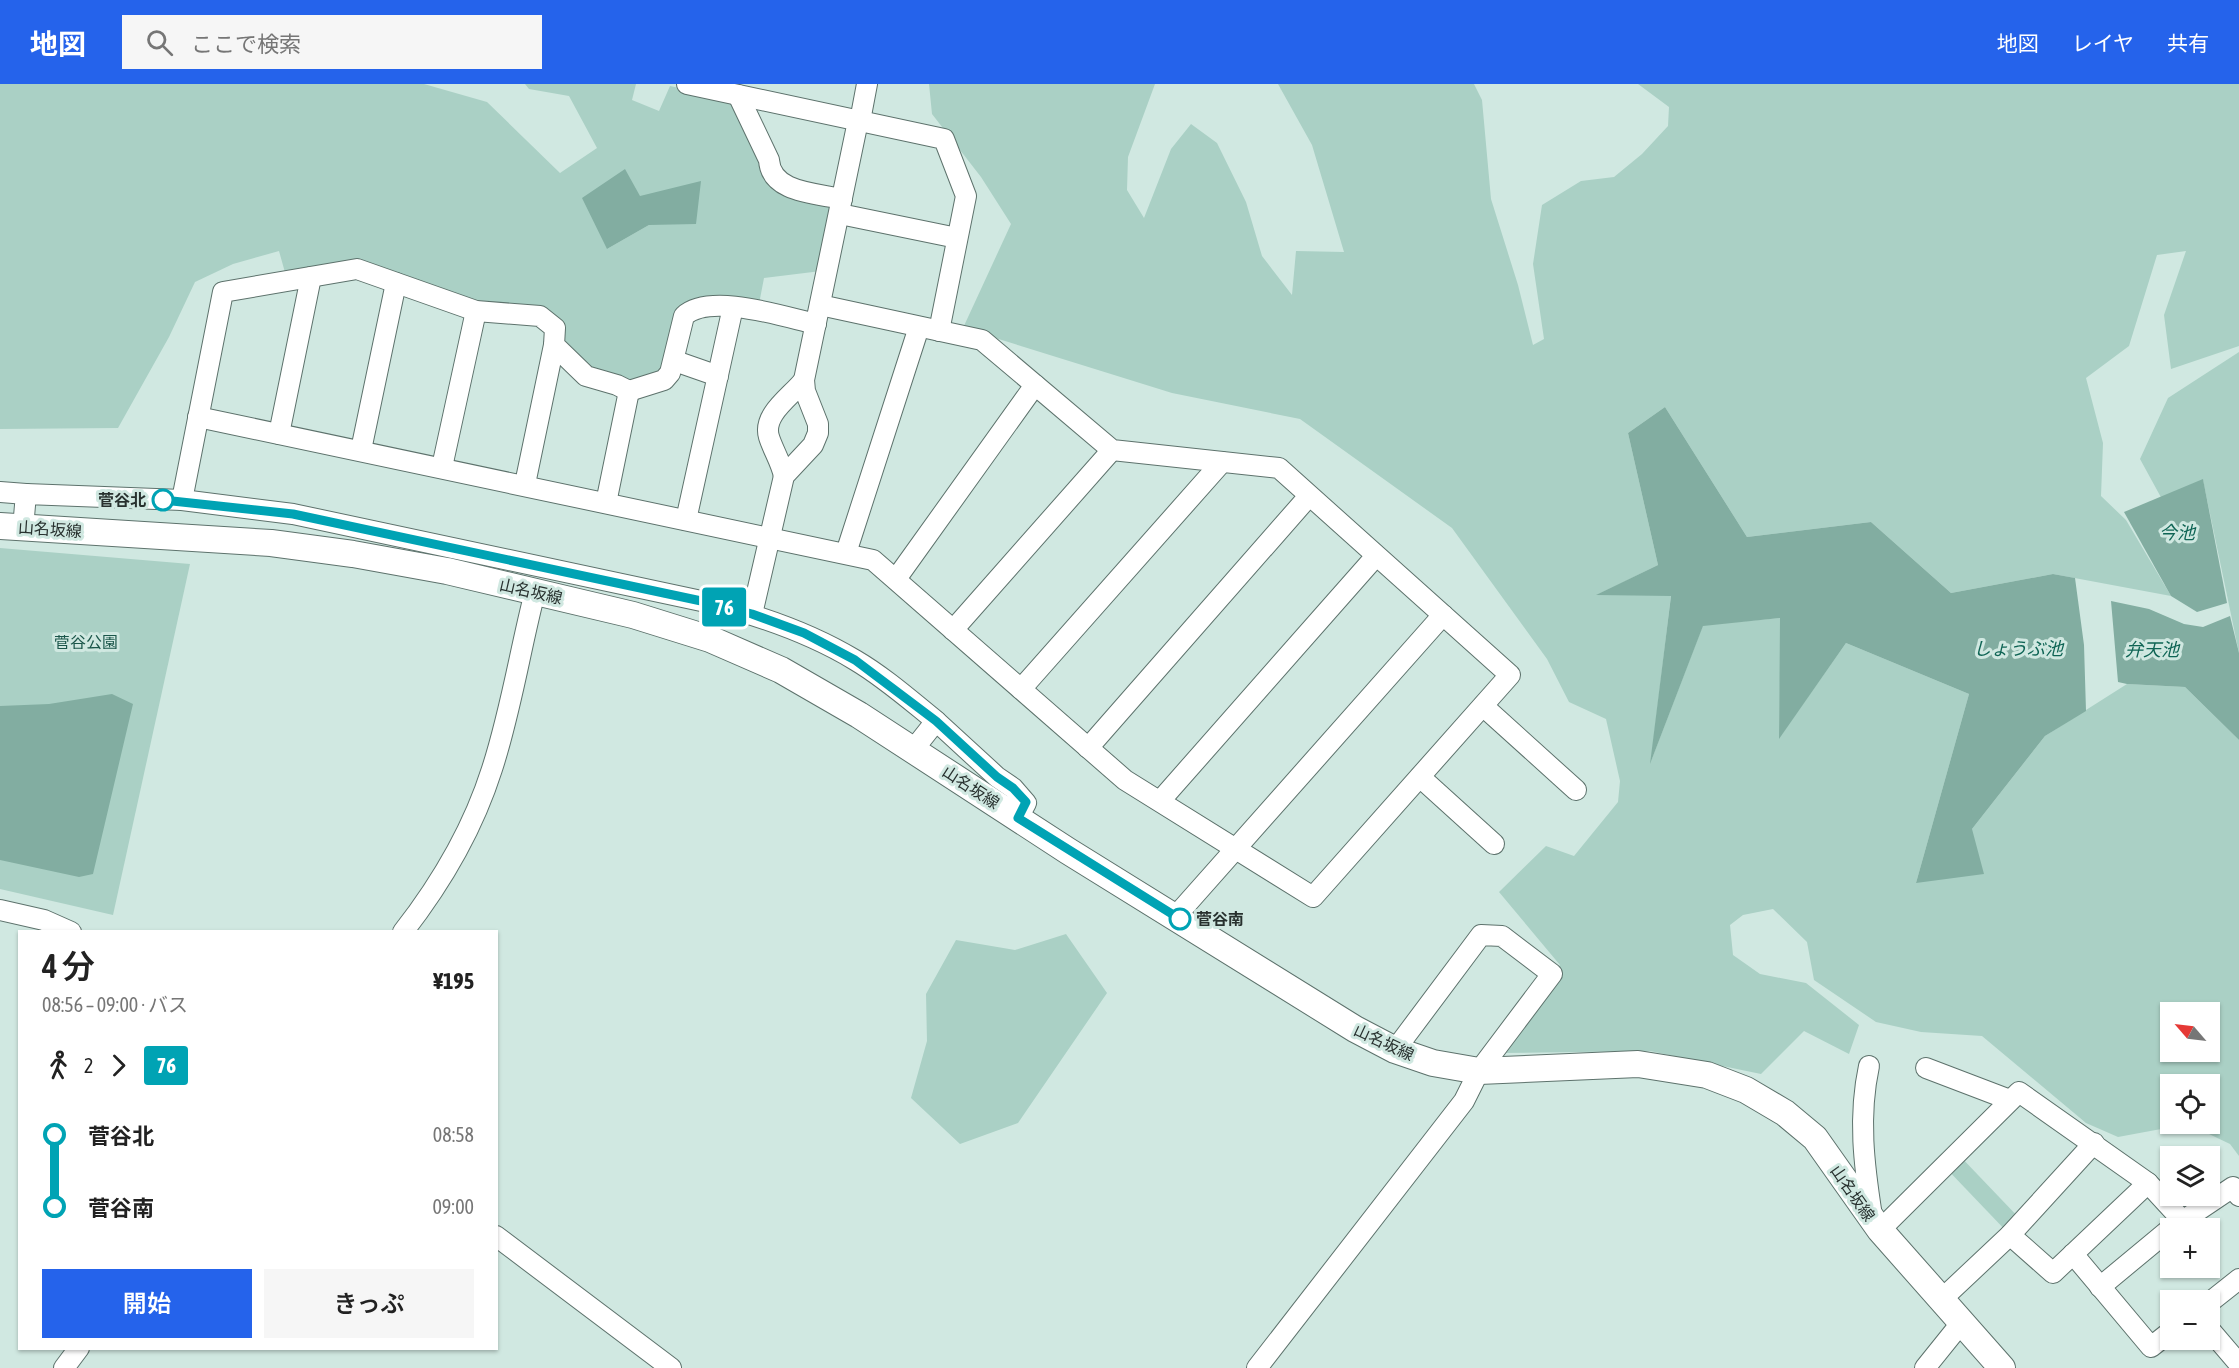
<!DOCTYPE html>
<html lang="ja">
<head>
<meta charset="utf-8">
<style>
	:root { --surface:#fff; --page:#f6f6f6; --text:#222; --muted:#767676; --accent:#2563eb }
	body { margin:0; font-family:"Asap Condensed","Noto Sans JP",sans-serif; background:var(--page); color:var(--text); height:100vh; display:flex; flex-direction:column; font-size:22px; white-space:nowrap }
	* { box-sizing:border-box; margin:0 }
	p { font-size:20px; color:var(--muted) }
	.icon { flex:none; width:33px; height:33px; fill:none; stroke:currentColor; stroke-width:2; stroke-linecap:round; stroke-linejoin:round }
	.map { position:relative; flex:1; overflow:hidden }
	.drawer { position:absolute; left:18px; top:846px; width:480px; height:420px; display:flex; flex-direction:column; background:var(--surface); border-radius:0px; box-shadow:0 2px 4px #0004 }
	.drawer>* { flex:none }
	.badge { padding:0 12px; border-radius:4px; font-size:21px; line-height:39px }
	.needle { width:39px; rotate:298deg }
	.buttons { position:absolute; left:2160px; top:918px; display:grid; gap:12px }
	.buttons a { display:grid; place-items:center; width:60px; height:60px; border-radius:0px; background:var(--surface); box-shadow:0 2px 4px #0004; font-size:30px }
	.map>.badge { position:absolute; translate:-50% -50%; box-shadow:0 0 0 3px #fff }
	.legs { display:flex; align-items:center; gap:9px; height:66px; padding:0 24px; font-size:20px }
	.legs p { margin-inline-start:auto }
	.head { display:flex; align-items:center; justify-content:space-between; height:102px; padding:0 24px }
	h1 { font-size:33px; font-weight:600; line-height:45px }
	.action { display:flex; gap:12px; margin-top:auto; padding:12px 24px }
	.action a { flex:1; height:69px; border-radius:0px; background:var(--accent); color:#fff; font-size:24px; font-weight:600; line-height:69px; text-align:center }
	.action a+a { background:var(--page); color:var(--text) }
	ul { padding:0 24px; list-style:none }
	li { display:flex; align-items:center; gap:21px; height:72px; font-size:22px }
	li i { display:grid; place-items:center; width:9px; height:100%; margin:0 8px; background:currentColor }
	li i::after { content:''; width:15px; height:15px; margin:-8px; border:4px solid; border-radius:50%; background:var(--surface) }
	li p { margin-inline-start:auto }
	li:first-child i { background:linear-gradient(#0000 50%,currentColor 0) }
	li:last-child i { background:linear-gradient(currentColor 50%,#0000 0) }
	header { display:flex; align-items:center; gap:36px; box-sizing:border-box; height:84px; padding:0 30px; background:var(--accent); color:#fff }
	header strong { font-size:28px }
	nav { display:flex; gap:33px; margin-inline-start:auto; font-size:21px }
	.search { width:420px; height:54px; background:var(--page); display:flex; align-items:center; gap:15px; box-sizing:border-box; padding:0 21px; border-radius:0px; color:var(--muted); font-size:22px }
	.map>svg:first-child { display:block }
	.green { fill:#aad0c5; fill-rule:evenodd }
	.water { fill:#82ada1 }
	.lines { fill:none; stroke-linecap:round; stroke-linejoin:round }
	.minor-casing { stroke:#5d726c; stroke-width:22 }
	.major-casing { stroke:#5d726c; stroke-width:28 }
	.minor { stroke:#fff; stroke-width:20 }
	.major { stroke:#fff; stroke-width:26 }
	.line-1-casing { stroke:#fff; stroke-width:14 }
	.line-1 { stroke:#00a3b4; stroke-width:9 }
	.stop-1-dot { fill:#fff; stroke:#00a3b4; stroke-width:3 }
	.labels { text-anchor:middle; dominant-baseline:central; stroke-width:6; stroke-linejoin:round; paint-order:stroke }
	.stop-label { font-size:16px; font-weight:bold; fill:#28312f; stroke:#d0e8e1; text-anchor:end }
	.street-label { font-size:16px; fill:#28312f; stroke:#d0e8e1 }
	.park-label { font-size:16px; fill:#1b564a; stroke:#d0e8e1 }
	.water-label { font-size:18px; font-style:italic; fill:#0e6454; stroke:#d0e8e1 }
</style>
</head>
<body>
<header>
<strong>地図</strong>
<div class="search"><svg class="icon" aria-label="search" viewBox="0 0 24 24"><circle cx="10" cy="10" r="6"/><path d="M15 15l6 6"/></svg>ここで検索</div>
<nav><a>地図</a><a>レイヤ</a><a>共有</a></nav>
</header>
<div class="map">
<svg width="2239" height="1284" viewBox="0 0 2239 1284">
	<rect width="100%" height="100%" fill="#d0e8e1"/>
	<g class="green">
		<path d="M0,0H424L487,18L560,89L597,64L569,12L529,5L525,0H636L632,16L659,27L670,2L727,14L739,22L765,76L834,124L821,187L764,194L759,220L688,221L661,291L637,298L589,288L564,264L559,239L483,222L377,186L286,192L279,167L233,180L195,198L169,253L118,344L0,345ZM640,112L649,141L607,165Z"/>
		<path d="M929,0H1155L1128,73L1127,106L1144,134L1171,65L1191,40L1217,59L1246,118L1262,172L1292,211L1296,167L1344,168L1312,61L1278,0H1474L1482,16L1491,115L1518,201L1533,261L1544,255L1533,180L1542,121L1581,97L1614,93L1642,70L1668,42L1669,23L1638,0H2239V262L2171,285L2164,231L2186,167L2157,171L2129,262L2086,294L2103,359L2101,412L2126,436L2171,512L2053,490L1951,509L1871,438L1747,453L1665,323L1628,349L1658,481L1597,511H1671L1651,677L1703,541L1781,534L1779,654L1846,559L1969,610L1916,799L1972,745L2045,652L2127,600L2185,603L2239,656V1072L2230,1060L2188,1040L2118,1053L2086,1039L1982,952L1921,948L1876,938L1814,896L1807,858L1773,825L1743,831L1730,841L1733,871L1760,890L1806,899L1859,941L1849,970L1804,947L1761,990L1650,967L1501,969L1560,881L1499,808L1546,762L1574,772L1618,718L1620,697L1606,635L1569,618L1547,575L1452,444L1300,335L1172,309L963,244L1011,140L981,93L932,30ZM2170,928H2210V968H2170ZM2170,1000H2210V1040H2170Z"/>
		<polygon points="2239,268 2239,569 2203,396 2163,417 2140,375 2168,314"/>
		<polygon points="0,464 190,480 113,831 0,805"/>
		<polygon points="1066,850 1107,909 1018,1039 960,1060 911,1014 927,957 926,910 956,856 1015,866"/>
		<polygon points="1957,1069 2022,1137 2010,1151 1944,1082"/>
	</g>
	<g class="water">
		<polygon points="625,85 640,112 701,97 696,140 649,141 607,165 582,114"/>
		<polygon points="1665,323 1747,453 1871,438 1951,509 2053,490 2075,494 2084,561 2086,627 2045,652 1972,745 1984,790 1916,799 1969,610 1846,559 1779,655 1780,534 1703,542 1650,680 1671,512 1596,511 1658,481 1628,349"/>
		<polygon points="2203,395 2227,519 2197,528 2171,512 2124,428"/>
		<polygon points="2111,517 2149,525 2184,540 2203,543 2230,532 2239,569 2239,656 2185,603 2127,600 2118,598"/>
		<polygon points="112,610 133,620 93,790 79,793 0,776 0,622 49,620"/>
	</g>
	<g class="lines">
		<g class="minor-casing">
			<g id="minor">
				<polyline points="687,0 944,55 966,112 939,247"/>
				<path d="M738,11L769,76C771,109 816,109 842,115"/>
				<polyline points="860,37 867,0"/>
				<polyline points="840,130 957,154"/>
				<polyline points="675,277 718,292"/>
				<polyline points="198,333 873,476 1125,696 1313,813 1510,591 1279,384 1112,366 982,256 820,221"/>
				<polyline points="279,350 311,193"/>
				<polyline points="361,366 396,199"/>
				<polyline points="442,383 476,227"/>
				<path d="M784,392C781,378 773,366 769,353C762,330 792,312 804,296"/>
				<polyline points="525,400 554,261"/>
				<polyline points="0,408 26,410"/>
				<path d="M182,416L223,208L357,185L476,227L540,232L555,244L554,261L586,292L617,301L629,307L664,296L670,289L684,232C710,208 784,233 816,240"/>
				<polyline points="606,419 629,307"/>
				<polyline points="686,436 733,223"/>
				<path d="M23,444L26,410L182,416L293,430L706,518C758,531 809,548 855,576C884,593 910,616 936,637L913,666"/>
				<polyline points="846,469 919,243"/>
				<polyline points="896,495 1035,301"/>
				<polyline points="752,530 784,392 813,361 818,349 818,340 805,307 804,296 858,37"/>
				<polyline points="953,546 1112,366"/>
				<polyline points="1021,605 1222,378"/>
				<polyline points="1483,622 1576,706"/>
				<polyline points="936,637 997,693 1013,704 1026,719 1018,734"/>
				<polyline points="1088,664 1309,412"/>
				<polyline points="1420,693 1494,760"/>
				<polyline points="1160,717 1376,472"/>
				<polyline points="0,826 44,836 71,848"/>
				<polyline points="1176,832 1443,531"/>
				<path d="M403,848C442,798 473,745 492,685C511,627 520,566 535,508"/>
				<path d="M1869,982C1858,1033 1864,1081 1872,1132"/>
				<polyline points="1926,984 2010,1016"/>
				<polyline points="2172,1144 2233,1103 2239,1112"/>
				<polyline points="1880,1146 2019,1008 2148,1099 2182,1136"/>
				<polyline points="2010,1151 2053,1189 2148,1099"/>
				<polyline points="496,1152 671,1284"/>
				<polyline points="2073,1170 2151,1263 2170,1248"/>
				<polyline points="2100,1203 2170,1145"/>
				<polyline points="1942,1215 2010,1151 2094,1059"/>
				<polyline points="2210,1218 2239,1195"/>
				<polyline points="2210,1246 2239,1280"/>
				<polyline points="64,1284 79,1264"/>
				<polyline points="1257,1284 1464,1017 1479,987 1552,890 1502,852 1481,851 1395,966"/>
				<polyline points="1925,1284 1962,1238"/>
			</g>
		</g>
		<g class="major-casing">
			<polyline id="major" points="0,442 271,459 353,470 447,487 633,531 710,555 781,586 859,631 1068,767 1355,945 1395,966 1433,979 1479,987 1638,980 1707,991 1746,1006 1785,1029 1815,1054 1880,1146 2002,1284"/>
		</g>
		<use href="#minor" class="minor"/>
		<use href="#major" class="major"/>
	</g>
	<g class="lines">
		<g class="line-1-casing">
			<polyline id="line-1" points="163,416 293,430 706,518 752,530 804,549 855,576 936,637 997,693 1013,704 1026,718 1018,734 1180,835"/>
		</g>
		<use href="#line-1" class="line-1"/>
	</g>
	<g class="stop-1-dot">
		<circle cx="163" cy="416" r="10"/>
		<circle cx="1180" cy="835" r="10"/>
	</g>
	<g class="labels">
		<g class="stop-label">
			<text x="146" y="416">菅谷北</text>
			<text x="1196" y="835" text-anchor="start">菅谷南</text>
		</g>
		<g class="street-label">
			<text transform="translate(50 445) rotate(4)">山名坂線</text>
			<text transform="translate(531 507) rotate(13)">山名坂線</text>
			<text transform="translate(971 703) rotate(33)">山名坂線</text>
			<text transform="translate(1384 958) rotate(25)">山名坂線</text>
			<text transform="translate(1853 1109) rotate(55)">山名坂線</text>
		</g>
		<g class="park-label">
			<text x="86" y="558">菅谷公園</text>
		</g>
		<g class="water-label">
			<text x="2177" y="448">今池</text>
			<text x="2018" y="564">しょうぶ池</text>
			<text x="2152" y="565">弁天池</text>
		</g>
	</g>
</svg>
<div class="buttons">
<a><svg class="needle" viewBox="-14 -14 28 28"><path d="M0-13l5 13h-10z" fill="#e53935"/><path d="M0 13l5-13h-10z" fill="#767676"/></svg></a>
<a><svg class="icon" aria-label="locate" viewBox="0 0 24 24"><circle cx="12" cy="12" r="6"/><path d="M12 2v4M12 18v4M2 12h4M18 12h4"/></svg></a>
<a><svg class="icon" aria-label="layers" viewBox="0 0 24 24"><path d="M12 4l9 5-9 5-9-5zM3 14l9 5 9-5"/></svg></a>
<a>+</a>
<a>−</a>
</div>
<b class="badge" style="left:724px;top:523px;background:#00a3b4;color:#fff">76</b>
<section class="drawer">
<div class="head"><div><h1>4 分</h1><p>08:56 – 09:00 · バス</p></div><b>¥195</b></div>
<div class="legs"><svg class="icon" aria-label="walk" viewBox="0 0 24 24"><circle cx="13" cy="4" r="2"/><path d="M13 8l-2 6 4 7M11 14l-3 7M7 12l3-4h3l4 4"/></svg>2<svg class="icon" aria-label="forward" viewBox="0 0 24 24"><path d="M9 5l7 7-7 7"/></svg><b class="badge" style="background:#00a3b4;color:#fff">76</b></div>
<ul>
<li><i style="color:#00a3b4"></i><b>菅谷北</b><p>08:58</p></li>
<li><i style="color:#00a3b4"></i><b>菅谷南</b><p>09:00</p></li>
</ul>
<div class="action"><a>開始</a><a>きっぷ</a></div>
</section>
</div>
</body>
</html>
